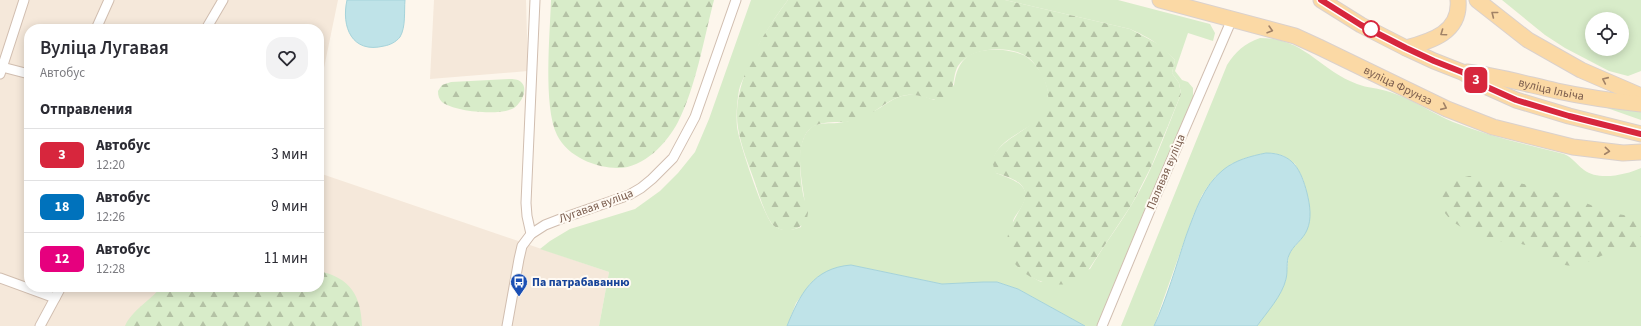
<!DOCTYPE html>
<html lang="ru">
<head>
<meta charset="utf-8">
<style>
	:root { --surface:#fff; --page:#f2f2f3; --text:#2b2b33; --muted:#7c7c81; --line:#e1e1e2 }
	body { margin:0; font-family:"Source Sans 3",sans-serif; background:var(--page); color:var(--text); height:100vh; display:flex; flex-direction:column; font-size:15px; white-space:nowrap }
	* { box-sizing:border-box; margin:0 }
	p { font-size:13px; color:var(--muted) }
	.icon { flex:none; width:22px; height:22px; fill:none; stroke:currentColor; stroke-width:2; stroke-linecap:round; stroke-linejoin:round }
	.map { position:relative; flex:1; overflow:hidden }
	.side { position:absolute; left:24px; top:24px; width:300px; height:268px; display:flex; flex-direction:column; background:var(--surface); border-radius:16px; box-shadow:0 2px 10px #0003 }
	.side>* { flex:none }
	.badge { padding:0 8px; border-radius:6px; font-size:14px; line-height:26px }
	.tools { position:absolute; left:1585px; top:12px; display:grid; gap:8px }
	.tools a { display:grid; place-items:center; width:44px; height:44px; border-radius:50%; background:var(--surface); box-shadow:0 2px 10px #0003; font-size:20px }
	.map>.badge { position:absolute; translate:-50% -50%; box-shadow:0 0 0 2px #fff }
	h2 { padding:0 16px; font-size:15px; line-height:36px }
	.round { display:grid; place-items:center; flex:none; width:42px; height:42px; border-radius:16px; background:var(--page) }
	.overview { display:flex; align-items:center; justify-content:space-between; height:68px; padding:0 16px }
	h1 { font-size:19px; font-weight:600; line-height:30px }
	ul { padding:0; list-style:none }
	li { display:flex; align-items:center; gap:12px; height:52px; padding:0 16px; border-top:1px solid var(--line) }
	li div { flex:1 }
	li b { display:block; font-size:15px }
	li em { font-style:normal }
	li .badge { min-width:44px; font-weight:700; text-align:center }
	.map>svg:first-child { display:block }
	.residential { fill:#f5e8da }
	.grass { fill:#d8ecc9; fill-rule:evenodd }
	.forest { fill:url(#forest-firs) }
	.water { fill:#bfe3e8; stroke:#a5d3da }
	.lines { fill:none; stroke-linecap:round; stroke-linejoin:round }
	.street-casing { stroke:#d1beb0; stroke-width:11 }
	.primary-casing { stroke:#dad1cd; stroke-width:17 }
	.street { stroke:#fff; stroke-width:9 }
	.primary { stroke:#fbd9a5; stroke-width:15 }
	.oneway { stroke:#a18267 }
	.line-casing { stroke:#fff; stroke-width:9 }
	.line { stroke:#d7263d; stroke-width:6 }
	.stop-dot { fill:#fff; stroke:#d7263d; stroke-width:2 }
	.labels { text-anchor:middle; dominant-baseline:central; stroke-width:4; stroke-linejoin:round; paint-order:stroke }
	.street-label { font-size:12px; fill:#7a5c4d; stroke:#fffaf3 }
	.transit-label { font-size:12px; font-weight:bold; fill:#164399; stroke:#fffaf3; text-anchor:start }
</style>
</head>
<body>
<div class="map">
<svg width="1641" height="326" viewBox="0 0 1641 326">
	<defs>
		<pattern id="forest-firs" width="22" height="20" patternUnits="userSpaceOnUse"><rect width="22" height="20" fill="#d8ecc9"/><path d="M5 1l3.5 6h-7zM16 11l3.5 6h-7z" fill="#b4c2a5"/></pattern>
	</defs>
	<rect width="100%" height="100%" fill="#fdf6ec"/>
	<g class="residential">
		<polygon points="0,0 338,0 319,92 319,29 29,29 29,287 319,287 319,173 609,272 599,326 0,326"/>
		<polygon points="434,0 526,0 528,71 430,79"/>
	</g>
	<g class="grass">
		<path d="M751,0H788C771,22 756,47 746,73C743,79 740,85 739,90C737,102 736,115 737,127C739,142 763,214 772,224C780,232 791,231 801,227C802,220 807,210 805,203C803,187 796,156 803,140C812,117 826,126 844,122C852,121 862,117 870,113C883,108 893,96 908,95C917,94 926,97 934,100L954,85C958,54 975,48 1003,50C1010,51 1021,53 1027,57C1035,63 1041,72 1045,81C1063,127 1007,127 995,155C993,160 996,168 996,173C1013,180 1035,185 1021,208C1019,211 1014,217 1013,221C1012,230 1017,256 1018,267L1030,276L1041,282L1090,269C1103,246 1119,226 1132,204C1153,170 1166,131 1181,94L1179,83L1172,73L1175,60C1160,44 1150,38 1130,29L1005,0H1118L1210,24L1215,33L1213,41L1188,33L1175,71L1182,80L1188,82L1193,88V101L1101,326H1085L1018,289L997,282L942,284L851,265L819,276L810,284L796,303L787,326H599L609,272L540,249L550,241L570,229L635,209L660,191L678,173L695,152L709,119Z"/>
		<path d="M1502,0H1641V71L1628,76L1609,71L1565,48L1545,35ZM1592,19H1622V49H1592Z"/>
		<path d="M1260,38C1305,38 1319,70 1357,84C1367,88 1379,88 1390,92C1412,99 1432,113 1453,122C1489,136 1527,145 1564,154C1573,158 1576,164 1584,170C1598,181 1626,175 1641,168V326H1257L1281,291L1286,280L1289,253L1303,237L1310,214L1308,198L1303,179L1295,164L1284,156L1273,153H1266L1248,157L1231,164L1215,177L1208,186L1202,195L1193,216L1154,326H1121L1227,65C1236,51 1244,44 1260,38Z"/>
		<polygon points="1590,102 1641,111 1641,120"/>
	</g>
	<g class="forest">
		<path d="M551,0H714C704,38 696,87 678,122C667,143 644,168 618,168C596,168 568,157 557,135C543,106 550,34 551,0Z"/>
		<path d="M788,0H1005L1130,29L1162,46L1175,60L1172,73L1179,83L1181,94L1151,167L1132,204L1083,278C1057,295 1010,277 1007,244C1006,224 1027,206 1025,193C1023,180 1007,177 996,173C975,134 1071,131 1043,78C1039,70 1034,61 1026,56C1008,45 970,47 958,66C951,78 957,94 941,99C932,102 919,93 907,95C889,97 875,114 858,120C842,125 819,117 807,132C797,146 800,177 803,194C804,200 808,206 808,213C807,230 783,236 772,224C765,215 758,191 754,180C748,163 741,146 738,128C731,84 762,34 788,0Z"/>
		<path d="M509,79C513,79 518,79 521,82C529,89 521,103 514,108C500,116 455,112 442,102C439,99 438,96 438,91L442,85L451,82Z"/>
		<path d="M1469,176C1501,178 1533,185 1565,195C1591,204 1612,216 1641,217V249C1631,248 1621,248 1611,252C1596,257 1582,268 1565,265C1552,262 1542,252 1531,247C1522,243 1513,243 1504,242C1489,240 1474,234 1461,227C1447,219 1428,198 1446,184C1452,179 1461,178 1469,176Z"/>
		<path d="M319,271C350,278 361,295 362,326H125C132,310 150,301 161,287H319Z"/>
	</g>
	<g class="water">
		<path d="M347,0H405C404,11 406,27 400,37C396,42 390,45 384,46C352,54 341,27 347,0Z"/>
		<path d="M1266,153C1293,153 1301,170 1307,193C1310,205 1312,219 1307,230C1303,240 1293,245 1289,255C1286,262 1288,271 1286,279C1282,296 1267,312 1257,326H1154C1167,298 1176,266 1186,236C1195,212 1203,186 1223,170C1235,160 1251,156 1266,153Z"/>
		<path d="M851,265L942,284L983,282H997L1018,289L1085,326H787C800,294 813,268 851,265Z"/>
	</g>
	<g class="lines">
		<g class="street-casing">
			<g id="street">
				<polyline points="96,29 109,0"/>
				<polyline points="206,29 223,0"/>
				<polyline points="2,67 29,74"/>
				<polyline points="0,74 24,0"/>
				<polyline points="531,234 527,216 526,203 535,0"/>
				<polyline points="0,278 55,298"/>
				<polyline points="40,326 61,287"/>
				<polyline points="507,326 519,259 522,246 531,234 545,225 563,218 629,195 641,188 652,179 673,158 695,117 736,0"/>
				<polyline points="1102,326 1155,198 1232,19"/>
			</g>
		</g>
		<g class="primary-casing">
			<g id="primary">
				<path id="s1" d="M1160,0L1295,36L1319,47L1447,109L1493,127L1573,147L1623,153L1641,152"/>
				<polyline points="1321,0 1361,25 1406,48 1434,61 1462,72 1487,87 1516,100 1569,116 1641,134"/>
				<polyline points="1477,0 1528,40 1581,70 1641,96"/>
				<path d="M1406,48C1432,41 1461,32 1458,0"/>
				<path id="s2" d="M1467,72C1499,76 1526,84 1557,91C1585,97 1613,101 1641,104"/>
			</g>
		</g>
		<use href="#street" class="street"/>
		<use href="#primary" class="primary"/>
	</g>
	<defs><path id="oneway-chevron" d="M-2-3.5L2.5 0L-2 3.5" fill="none" stroke-width="1.6" stroke-linecap="round" stroke-linejoin="round"/></defs>
	<g class="oneway">
		<use href="#oneway-chevron" transform="translate(1494 14) rotate(-142)"/>
		<use href="#oneway-chevron" transform="translate(1270 30) rotate(16)"/>
		<use href="#oneway-chevron" transform="translate(1443 33) rotate(145)"/>
		<use href="#oneway-chevron" transform="translate(1605 80) rotate(-156)"/>
		<use href="#oneway-chevron" transform="translate(1444 107) rotate(24)"/>
		<use href="#oneway-chevron" transform="translate(1607 151) rotate(6)"/>
	</g>
	<g class="lines">
		<g class="line-casing">
			<polyline id="line" points="1321,0 1361,25 1406,48 1434,61 1462,72 1487,87 1516,100 1569,116 1641,134"/>
		</g>
		<use href="#line" class="line"/>
	</g>
	<defs>
		<g id="bus-pin" transform="scale(0.9)"><path d="M0 17L-7.5 6A9.5 9.5 0 1 1 7.5 6Z" fill="#1a4fb4" stroke="#fffaf3"/><path d="M-5-6H5V4H4V6H2V4H-2V6H-4V4H-5ZM-3.5-4V0h7V-4ZM-3.5 1.2v1.5H-2V1.2ZM2 1.2v1.5H3.5V1.2Z" fill="#fff"/></g>
	</defs>
	<g fill-rule="evenodd">
		<use href="#bus-pin" x="519" y="282"/>
	</g>
	<circle class="stop-dot" cx="1371" cy="29" r="8"/>
	<g class="labels">
		<g class="street-label">
			<text stroke="none"><textPath href="#s1" startOffset="254">вуліца Фрунзэ</textPath></text>
			<text stroke="none"><textPath href="#s2" startOffset="86">вуліца Ільіча</textPath></text>
			<text transform="translate(1166 172) rotate(-67)">Палявая вуліца</text>
			<text transform="translate(596 206) rotate(-20)">Лугавая вуліца</text>
		</g>
		<g class="transit-label">
			<text x="532" y="282">Па патрабаванню</text>
		</g>
	</g>
</svg>
<div class="tools">
<a><svg class="icon" aria-label="locate" viewBox="0 0 24 24"><circle cx="12" cy="12" r="6"/><path d="M12 2v4M12 18v4M2 12h4M18 12h4"/></svg></a>
</div>
<b class="badge" style="left:1476px;top:80px;background:#d7263d;color:#fff">3</b>
<section class="side">
<div class="overview"><div><h1>Вуліца Лугавая</h1><p>Автобус</p></div><a class="round"><svg class="icon" aria-label="heart" viewBox="0 0 24 24"><path d="M12 20l-8-8c-3-5 5-10 8-4 3-6 11-1 8 4z"/></svg></a></div>
<h2>Отправления</h2>
<ul>
<li><span class="badge" style="background:#d7263d;color:#fff">3</span><div><b>Автобус</b><p>12:20</p></div><em>3 мин</em></li>
<li><span class="badge" style="background:#0072bc;color:#fff">18</span><div><b>Автобус</b><p>12:26</p></div><em>9 мин</em></li>
<li><span class="badge" style="background:#e6007e;color:#fff">12</span><div><b>Автобус</b><p>12:28</p></div><em>11 мин</em></li>
</ul>
</section>
</div>
</body>
</html>
